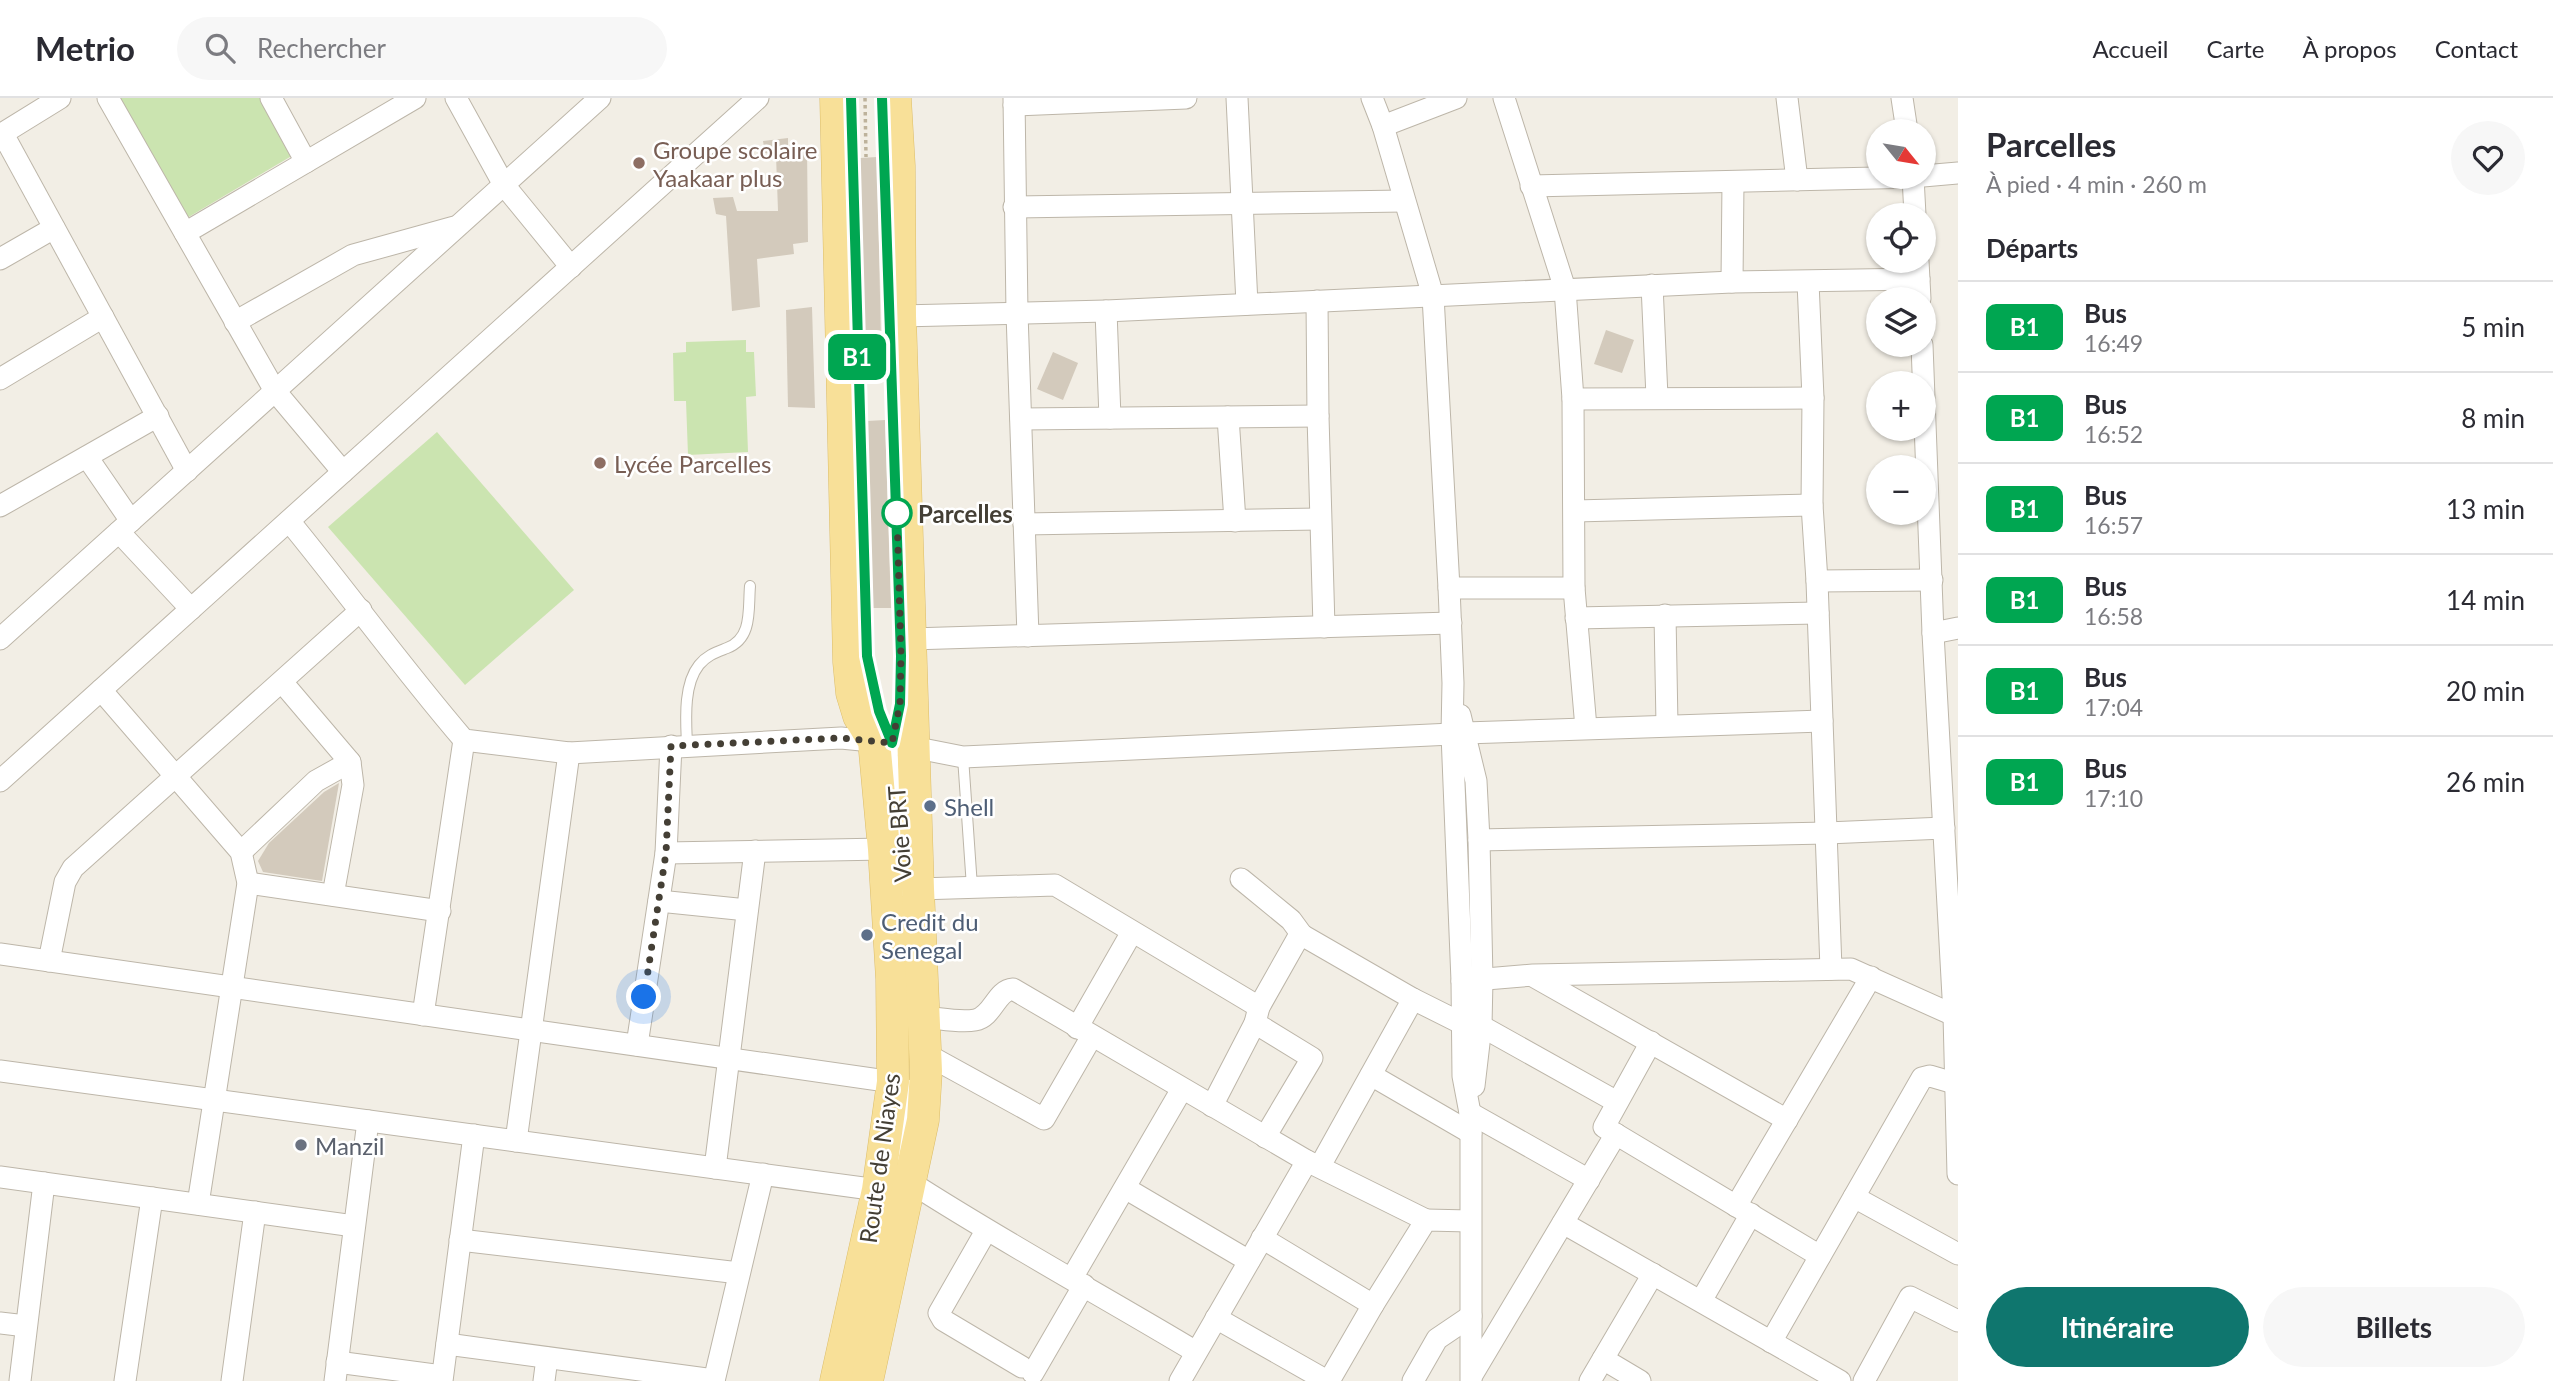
<!DOCTYPE html>
<html lang="fr">
<head>
<meta charset="utf-8">
<style>
	:root { --surface:#fff; --page:#f7f7f7; --text:#2b2b33; --muted:#7c7c81; --line:#e1e1e2; --accent:#0f766e }
	body { margin:0; font-family:Lato,sans-serif; background:var(--page); color:var(--text); height:100vh; display:flex; flex-direction:column; font-size:26px; white-space:nowrap }
	* { box-sizing:border-box; margin:0 }
	p { font-size:23px; color:var(--muted) }
	.icon { flex:none; width:38px; height:38px; fill:none; stroke:currentColor; stroke-width:2; stroke-linecap:round; stroke-linejoin:round }
	.map { position:relative; flex:1; overflow:hidden }
	.drawer { display:flex; flex-direction:column; background:var(--surface); width:595px }
	.drawer>* { flex:none }
	.badge { padding:0 14px; border-radius:10px; font-size:24px; line-height:46px }
	.needle { width:46px; rotate:120deg }
	.buttons { position:absolute; left:1866px; top:21px; display:grid; gap:14px }
	.buttons a { display:grid; place-items:center; width:70px; height:70px; border-radius:50%; background:var(--surface); box-shadow:0 2px 5px #0004; font-size:35px }
	.you { position:absolute; width:35px; height:35px; margin:-18px; border:5px solid #fff; border-radius:50%; background:#1a73e8; box-shadow:0 0 0 10px #1a73e833 }
	.map>.badge { position:absolute; translate:-50% -50%; box-shadow:0 0 0 4px #fff }
	h2 { padding:0 28px; font-size:26px; line-height:63px }
	.round { display:grid; place-items:center; flex:none; width:74px; height:74px; border-radius:37px; background:var(--page) }
	.headline { display:flex; align-items:center; justify-content:space-between; height:119px; padding:0 28px }
	h1 { font-size:33px; font-weight:700; line-height:52px }
	.action { display:flex; gap:14px; margin-top:auto; padding:14px 28px }
	.action a { flex:1; height:80px; border-radius:42px; background:var(--accent); color:#fff; font-size:28px; font-weight:700; line-height:80px; text-align:center }
	.action a+a { background:var(--page); color:var(--text) }
	ul { padding:0; list-style:none }
	li { display:flex; align-items:center; gap:21px; height:91px; padding:0 28px; border-top:2px solid var(--line) }
	li div { flex:1 }
	li b { display:block; font-size:26px }
	li em { font-style:normal }
	li .badge { min-width:77px; font-weight:700; text-align:center }
	header { display:flex; align-items:center; gap:42px; box-sizing:border-box; height:98px; padding:0 35px; background:var(--surface); border-bottom:2px solid var(--line) }
	header strong { font-size:33px }
	nav { display:flex; gap:38px; margin-inline-start:auto; font-size:24px }
	.search { width:490px; height:63px; background:var(--page); display:flex; align-items:center; gap:18px; box-sizing:border-box; padding:0 24px; border-radius:38px; color:var(--muted); font-size:26px }
	main { display:flex; flex:1; min-height:0 }
	.map>svg:first-child { display:block }
	.green { fill:#cbe4b0 }
	.building { fill:#d3cabc }
	.lines { fill:none; stroke-linecap:round; stroke-linejoin:round }
	.service-casing { stroke:#bdb6a9; stroke-width:12 }
	.minor-casing { stroke:#bdb6a9; stroke-width:23 }
	.primary-casing { stroke:#dcbd69; stroke-width:33 }
	.path { stroke:#bdb29b; stroke-width:3.5; stroke-dasharray:3.5 3.5; stroke-linecap:butt }
	.service { stroke:#fff; stroke-width:10 }
	.minor { stroke:#fff; stroke-width:21 }
	.primary { stroke:#f8e098; stroke-width:32 }
	.line-casing { stroke:#fff; stroke-width:16 }
	.line { stroke:#00a651; stroke-width:10 }
	.walk { stroke:#443f35; stroke-width:7; stroke-dasharray:0 12.6 }
	.education-dot { fill:#8d6e63; stroke:#fff; stroke-width:2.5 }
	.stop-dot { fill:#fff; stroke:#00a651; stroke-width:3.5 }
	.service-dot { fill:#5c6f8a; stroke:#fff; stroke-width:2.5 }
	.worship-dot { fill:#6b7280; stroke:#fff; stroke-width:2.5 }
	.labels { text-anchor:middle; dominant-baseline:central; stroke-width:5; stroke-linejoin:round; paint-order:stroke }
	.education-label { font-size:24px; fill:#785e54; stroke:#fff; text-anchor:start }
	.stop-label { font-size:24px; font-weight:bold; fill:#443f35; stroke:#fff; text-anchor:start }
	.service-label { font-size:24px; fill:#4e5e75; stroke:#fff; text-anchor:start }
	.street-label { font-size:24px; fill:#443f35; stroke:#fff }
	.worship-label { font-size:24px; fill:#5b616d; stroke:#fff; text-anchor:start }
</style>
</head>
<body>
<header>
<strong>Metrio</strong>
<div class="search"><svg class="icon" aria-label="search" viewBox="0 0 24 24"><circle cx="10" cy="10" r="6"/><path d="M15 15l6 6"/></svg>Rechercher</div>
<nav><a>Accueil</a><a>Carte</a><a>À propos</a><a>Contact</a></nav>
</header>
<main>
<div class="map">
<svg width="1958" height="1283" viewBox="0 0 1958 1283">
	<rect width="100%" height="100%" fill="#f2eee5"/>
	<g class="green">
		<polygon points="117,0 262,0 295,56 187,120"/>
		<polygon points="746,242 746,254 754,254 756,298 746,299 748,354 688,357 686,303 674,303 673,255 686,254 686,244"/>
		<polygon points="437,334 574,492 465,587 328,429"/>
	</g>
	<g class="building">
		<polygon points="788,40 788,49 807,48 808,144 793,146 794,156 757,161 760,209 732,213 726,118 716,116 713,100 733,99 737,113 778,113 776,57 765,55 763,43"/>
		<polygon points="877,59 881,244 865,244 860,60"/>
		<polygon points="812,209 815,310 788,309 786,212"/>
		<polygon points="1606,232 1634,242 1622,275 1594,266"/>
		<polygon points="1053,254 1078,265 1063,302 1037,291"/>
		<polygon points="885,322 891,510 873,510 867,323"/>
		<polygon points="339,685 322,783 263,774 258,763 269,745 324,694"/>
	</g>
	<g class="lines">
		<g class="service-casing">
			<g id="service">
				<polyline points="859,314 867,558 879,613 891,644"/>
				<polyline points="900,607 892,645 903,793"/>
				<path d="M687,647C686,623 683,587 699,567C707,557 717,554 727,550C753,540 748,511 750,488"/>
				<polyline points="963,659 972,789"/>
				<polyline points="900,1058 910,987"/>
			</g>
		</g>
		<g class="minor-casing">
			<g id="minor">
				<polyline points="108,0 275,293 343,374"/>
				<polyline points="271,0 306,64"/>
				<polyline points="456,0 504,87 571,169"/>
				<polyline points="1014,0 1017,215 1028,538"/>
				<polyline points="1237,0 1247,206"/>
				<polyline points="1372,0 1383,28 1433,198 1449,490 1453,585 1452,636 1462,883 1463,978 1470,1015 1471,1035 1471,1283"/>
				<polyline points="1504,0 1565,191 1573,301 1574,490 1586,630"/>
				<polyline points="1787,0 1797,82"/>
				<polyline points="1902,0 1907,33"/>
				<polyline points="1014,7 1186,0"/>
				<polyline points="1383,28 1456,0"/>
				<polyline points="3,36 187,373"/>
				<polyline points="0,37 60,0"/>
				<polyline points="1923,78 1958,75"/>
				<polyline points="1913,79 1915,117"/>
				<polyline points="1531,88 1919,79"/>
				<polyline points="1014,109 1404,103"/>
				<polyline points="185,135 415,0"/>
				<polyline points="0,161 54,130"/>
				<polyline points="1918,163 1920,201"/>
				<polyline points="1732,184 1733,84"/>
				<polyline points="1808,184 1813,300 1812,407 1817,483 1831,871"/>
				<polyline points="1652,187 1657,299"/>
				<polyline points="1317,203 1318,318 1324,529"/>
				<polyline points="1106,213 1110,320"/>
				<polyline points="900,218 1106,213 1732,184 1919,181"/>
				<polyline points="235,224 353,157 454,129"/>
				<polyline points="1922,247 1933,535 1954,917 1958,1076"/>
				<polyline points="0,281 103,219"/>
				<polyline points="1573,301 1813,300"/>
				<polyline points="1228,319 1235,423"/>
				<polyline points="1021,321 1318,318"/>
				<polyline points="87,359 131,423"/>
				<polyline points="0,408 158,318"/>
				<polyline points="1575,413 1812,407"/>
				<path d="M289,423C348,495 403,571 464,642L569,655L841,640L892,645L963,659L1452,636"/>
				<polyline points="1024,426 1320,421"/>
				<polyline points="119,434 191,511"/>
				<polyline points="1817,483 1932,482"/>
				<polyline points="1449,490 1574,490"/>
				<polyline points="1665,517 1667,627"/>
				<polyline points="1576,520 1818,515"/>
				<polyline points="1933,535 1958,530"/>
				<polyline points="0,541 600,0"/>
				<polyline points="911,541 1451,525"/>
				<polyline points="282,584 350,664 353,687 333,797"/>
				<polyline points="101,592 241,754 248,785 198,1106"/>
				<polyline points="1460,617 1476,683 1479,742 1482,881 1481,928 1474,988"/>
				<polyline points="1465,635 1822,623"/>
				<polyline points="0,683 758,0"/>
				<polyline points="1479,742 1827,735 1944,730"/>
				<polyline points="241,754 316,683 350,664"/>
				<polyline points="666,755 884,751"/>
				<polyline points="1241,781 1291,822 1302,837"/>
				<polyline points="248,785 440,813"/>
				<polyline points="918,791 1055,787 1259,909"/>
				<polyline points="659,803 747,812"/>
				<polyline points="0,856 893,984"/>
				<polyline points="49,863 65,784 73,770 361,512"/>
				<polyline points="1533,878 1787,1022"/>
				<polyline points="1462,883 1533,877 1851,871 1958,919"/>
				<polyline points="423,917 464,642"/>
				<path d="M923,919C939,920 959,925 975,922C993,919 996,892 1013,891L1307,1063L1426,1122"/>
				<polyline points="1481,928 1617,1004"/>
				<polyline points="1077,930 1132,834"/>
				<polyline points="1651,944 1604,1029 1820,1158"/>
				<polyline points="637,947 666,755 671,648"/>
				<polyline points="924,955 1044,1021 1092,938"/>
				<polyline points="0,973 878,1092"/>
				<polyline points="1371,977 1471,1035"/>
				<polyline points="1212,1008 1255,925"/>
				<polyline points="1470,1015 1589,1082"/>
				<polyline points="1265,1039 1312,960 1255,925 1259,909 1299,838 1302,837 1413,901"/>
				<polyline points="516,1043 569,655"/>
				<polyline points="1320,1068 1413,901 1461,925"/>
				<polyline points="715,1070 755,753"/>
				<polyline points="0,1079 354,1128"/>
				<path d="M910,1084C1003,1144 1101,1197 1196,1254"/>
				<polyline points="1125,1090 1249,1163"/>
				<polyline points="1854,1099 1958,1156"/>
				<polyline points="1736,1108 1871,879"/>
				<polyline points="1563,1125 1840,1283"/>
				<polyline points="986,1133 939,1215 943,1222 1022,1269"/>
				<polyline points="1262,1140 1373,1207 1426,1122 1470,1123"/>
				<polyline points="460,1142 739,1175"/>
				<polyline points="1072,1180 1182,991"/>
				<polyline points="1701,1203 1751,1116"/>
				<polyline points="1216,1220 1327,1283"/>
				<polyline points="0,1225 26,1228"/>
				<polyline points="1771,1244 1922,980 1930,978 1954,985"/>
				<polyline points="447,1246 714,1282"/>
				<polyline points="1603,1261 1640,1283"/>
				<polyline points="337,1264 442,1278"/>
				<polyline points="1033,1275 1084,1187"/>
				<polyline points="1472,1277 1616,1036"/>
				<polyline points="20,1283 44,1085"/>
				<polyline points="125,1283 152,1100"/>
				<polyline points="232,1283 255,1114"/>
				<polyline points="335,1283 368,1023"/>
				<polyline points="442,1283 474,1037"/>
				<polyline points="544,1283 547,1260"/>
				<polyline points="714,1283 763,1076"/>
				<polyline points="1180,1283 1307,1063"/>
				<polyline points="1329,1283 1373,1207"/>
				<polyline points="1413,1283 1437,1241 1471,1218"/>
				<polyline points="1590,1283 1653,1176"/>
				<polyline points="1864,1283 1910,1199 1958,1223"/>
			</g>
		</g>
		<g class="primary-casing">
			<g id="primary">
				<polyline points="836,1283 878,1092 893,984 892,881 884,751 874,643 859,618 852,595 849,564 836,0"/>
				<polyline points="867,1283 923,1022 926,973 918,791 900,218 899,68 895,0"/>
			</g>
		</g>
		<g class="path">
			<polyline points="865,0 866,59"/>
			<polyline points="870,244 876,282"/>
		</g>
		<use href="#service" class="service"/>
		<use href="#minor" class="minor"/>
		<use href="#primary" class="primary"/>
	</g>
	<g class="lines">
		<g class="line-casing">
			<polyline id="line" points="851,0 867,558 879,613 892,645 900,606 901,558 882,0"/>
		</g>
		<use href="#line" class="line"/>
		<polyline class="walk" points="644,899 666,755 671,648 841,640 892,645 900,606 901,558 897,415"/>
	</g>
	<g class="education-dot">
		<circle cx="639" cy="65" r="7"/>
		<circle cx="600" cy="365" r="7"/>
	</g>
	<circle class="stop-dot" cx="897" cy="415" r="14"/>
	<g class="service-dot">
		<circle cx="930" cy="708" r="7"/>
		<circle cx="867" cy="837" r="7"/>
	</g>
	<circle class="worship-dot" cx="301" cy="1047" r="7"/>
	<g class="labels">
		<g class="education-label">
			<text x="653" y="51">Groupe scolaire<tspan x="653" dy="28">Yaakaar plus</tspan></text>
			<text x="614" y="365">Lycée Parcelles</text>
		</g>
		<g class="stop-label">
			<text x="918" y="415">Parcelles</text>
		</g>
		<g class="service-label">
			<text x="944" y="708">Shell</text>
			<text x="881" y="823">Credit du<tspan x="881" dy="28">Senegal</tspan></text>
		</g>
		<g class="street-label">
			<text transform="translate(899 736) rotate(-94)">Voie BRT</text>
			<text transform="translate(879 1060) rotate(-82)">Route de Niayes</text>
		</g>
		<g class="worship-label">
			<text x="315" y="1047">Manzil</text>
		</g>
	</g>
</svg>
<div class="buttons">
<a><svg class="needle" viewBox="-14 -14 28 28"><path d="M0-13l5 13h-10z" fill="#e53935"/><path d="M0 13l5-13h-10z" fill="#7c7c81"/></svg></a>
<a><svg class="icon" aria-label="locate" viewBox="0 0 24 24"><circle cx="12" cy="12" r="6"/><path d="M12 2v4M12 18v4M2 12h4M18 12h4"/></svg></a>
<a><svg class="icon" aria-label="layers" viewBox="0 0 24 24"><path d="M12 4l9 5-9 5-9-5zM3 14l9 5 9-5"/></svg></a>
<a>+</a>
<a>−</a>
</div>
<div class="you" style="left:644px;top:899px"></div>
<b class="badge" style="left:857px;top:259px;background:#00a651;color:#fff">B1</b>
</div>
<section class="drawer">
<div class="headline"><div><h1>Parcelles</h1><p>À pied · 4 min · 260 m</p></div><a class="round"><svg class="icon" aria-label="heart" viewBox="0 0 24 24"><path d="M12 20l-8-8c-3-5 5-10 8-4 3-6 11-1 8 4z"/></svg></a></div>
<h2>Départs</h2>
<ul>
<li><span class="badge" style="background:#00a651;color:#fff">B1</span><div><b>Bus</b><p>16:49</p></div><em>5 min</em></li>
<li><span class="badge" style="background:#00a651;color:#fff">B1</span><div><b>Bus</b><p>16:52</p></div><em>8 min</em></li>
<li><span class="badge" style="background:#00a651;color:#fff">B1</span><div><b>Bus</b><p>16:57</p></div><em>13 min</em></li>
<li><span class="badge" style="background:#00a651;color:#fff">B1</span><div><b>Bus</b><p>16:58</p></div><em>14 min</em></li>
<li><span class="badge" style="background:#00a651;color:#fff">B1</span><div><b>Bus</b><p>17:04</p></div><em>20 min</em></li>
<li><span class="badge" style="background:#00a651;color:#fff">B1</span><div><b>Bus</b><p>17:10</p></div><em>26 min</em></li>
</ul>
<div class="action"><a>Itinéraire</a><a>Billets</a></div>
</section>
</main>
</body>
</html>
